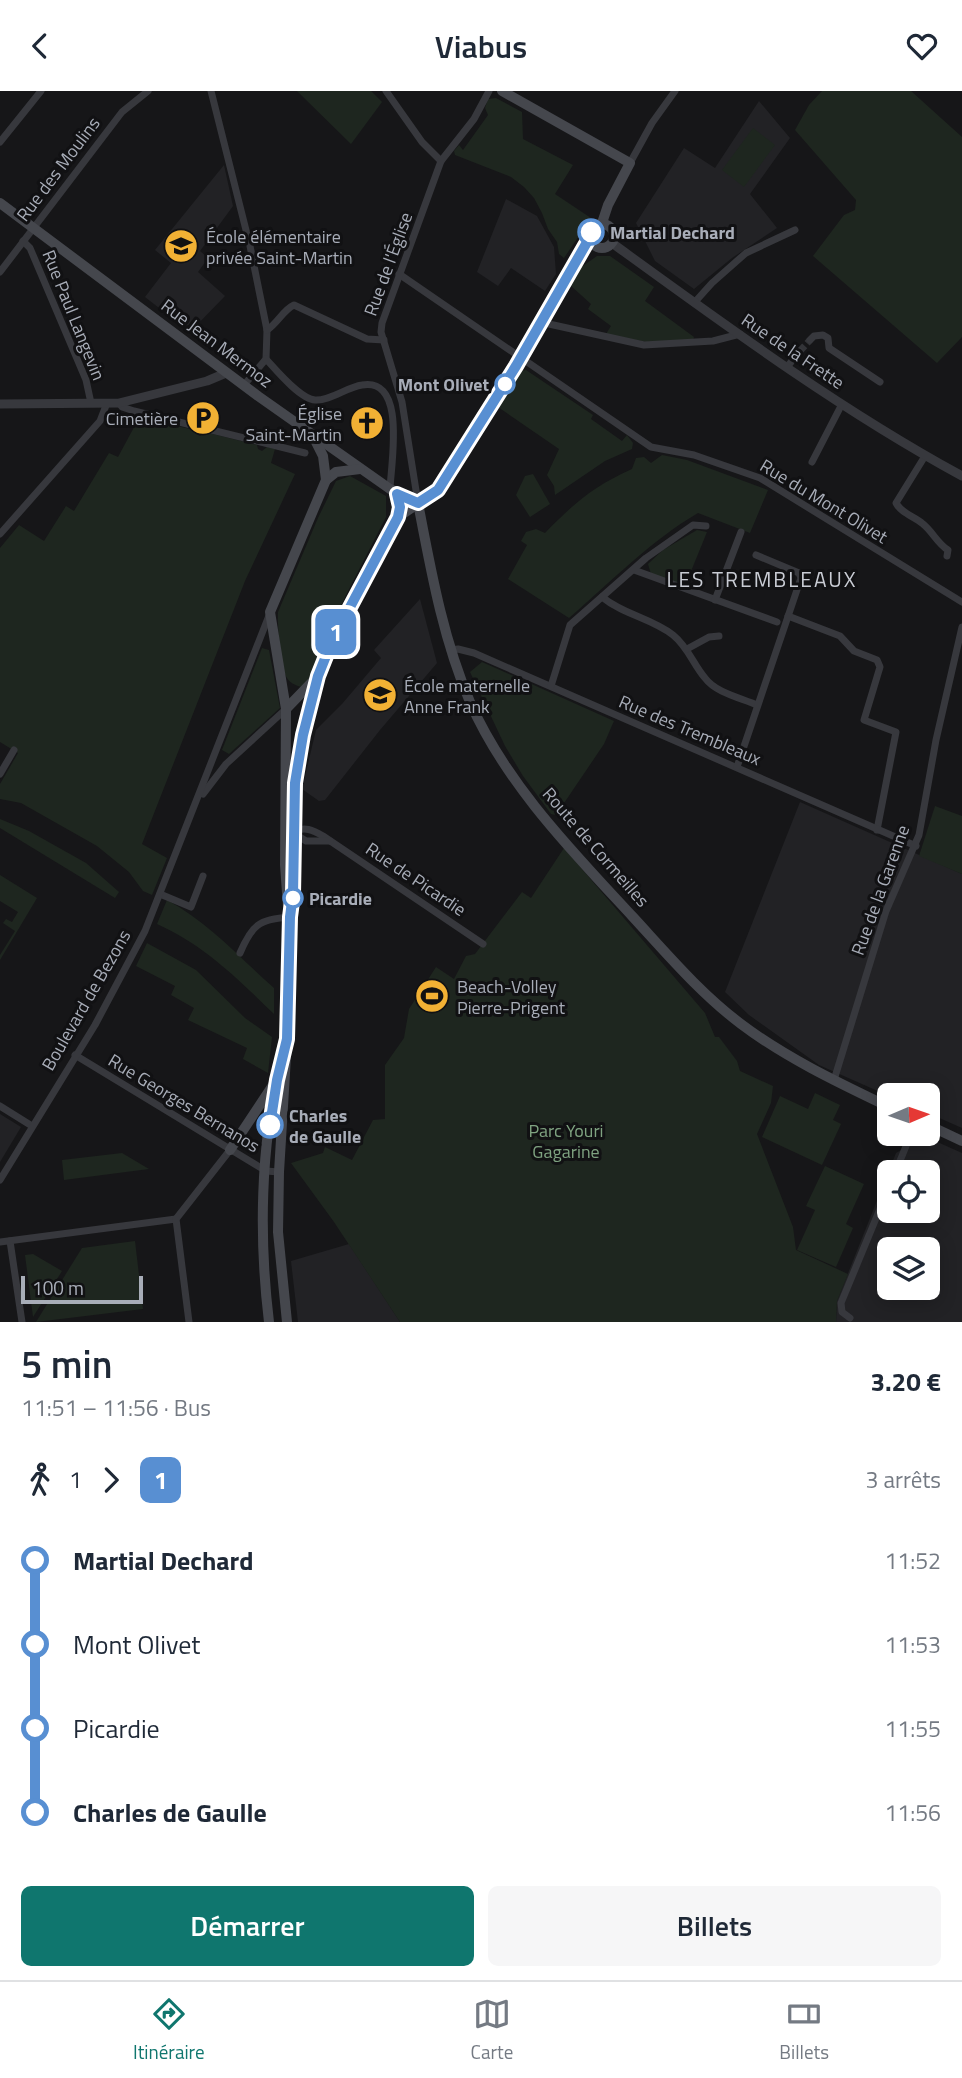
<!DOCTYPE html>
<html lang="fr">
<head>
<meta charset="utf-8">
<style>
	:root { --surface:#fff; --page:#f6f6f7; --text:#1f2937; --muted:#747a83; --line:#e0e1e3; --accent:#0f766e }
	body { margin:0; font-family:"Titillium Web",sans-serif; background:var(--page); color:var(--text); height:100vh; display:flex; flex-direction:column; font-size:26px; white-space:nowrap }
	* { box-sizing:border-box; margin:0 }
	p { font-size:23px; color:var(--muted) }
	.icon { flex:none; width:38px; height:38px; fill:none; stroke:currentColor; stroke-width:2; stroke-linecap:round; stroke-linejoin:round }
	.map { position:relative; height:1231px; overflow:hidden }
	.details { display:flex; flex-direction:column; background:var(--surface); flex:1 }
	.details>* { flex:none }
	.badge { padding:0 14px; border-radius:10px; font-size:24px; line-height:46px }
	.needle { width:46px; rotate:88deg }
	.fabs { position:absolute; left:877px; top:992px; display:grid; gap:14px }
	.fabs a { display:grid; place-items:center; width:63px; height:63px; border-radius:10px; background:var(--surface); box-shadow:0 4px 18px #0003; font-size:35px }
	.scale { position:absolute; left:21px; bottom:18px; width:122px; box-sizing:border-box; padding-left:7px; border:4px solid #a8adb8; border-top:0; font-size:19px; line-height:24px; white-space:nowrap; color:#a8adb8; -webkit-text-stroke:5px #111113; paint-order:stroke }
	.map>.badge { position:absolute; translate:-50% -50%; box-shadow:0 0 0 4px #fff }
	.legs { display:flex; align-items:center; gap:10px; height:77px; padding:0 21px; font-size:23px }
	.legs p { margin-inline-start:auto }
	.overview { display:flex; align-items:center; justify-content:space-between; height:119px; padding:0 21px }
	h1 { font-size:38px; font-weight:600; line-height:52px }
	.button { display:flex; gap:14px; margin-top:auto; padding:14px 21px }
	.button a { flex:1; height:80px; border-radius:10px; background:var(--accent); color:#fff; font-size:28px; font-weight:600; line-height:80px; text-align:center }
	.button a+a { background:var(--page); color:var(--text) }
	ul { padding:0 21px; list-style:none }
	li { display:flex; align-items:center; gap:24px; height:84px; font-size:26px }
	li i { display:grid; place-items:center; width:10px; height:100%; margin:0 9px; background:currentColor }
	li i::after { content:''; width:18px; height:18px; margin:-9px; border:5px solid; border-radius:50%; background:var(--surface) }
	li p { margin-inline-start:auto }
	li:first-child i { background:linear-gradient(#0000 50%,currentColor 0) }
	li:last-child i { background:linear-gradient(currentColor 50%,#0000 0) }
	header { display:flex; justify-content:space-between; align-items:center; height:91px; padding:0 21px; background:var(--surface); font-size:32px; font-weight:600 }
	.tabs { display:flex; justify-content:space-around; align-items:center; height:98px; border-top:2px solid var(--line); background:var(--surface); font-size:19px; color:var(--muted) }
	.tabs a { display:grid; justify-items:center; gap:4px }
	.tabs .on { color:var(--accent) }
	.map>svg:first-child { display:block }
	.built { fill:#222225; fill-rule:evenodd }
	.green { fill:#1e261f }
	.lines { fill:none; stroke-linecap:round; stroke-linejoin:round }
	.minor-tunnel { stroke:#333438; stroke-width:7; stroke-dasharray:7 3.5; stroke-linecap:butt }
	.minor { stroke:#37383d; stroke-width:7 }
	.tertiary { stroke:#37383d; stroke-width:9 }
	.secondary { stroke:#45474d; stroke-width:10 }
	.line-1-casing { stroke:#fff; stroke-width:16 }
	.line-1 { stroke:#588fd2; stroke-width:10 }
	.stop-1-dot { fill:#fff; stroke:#588fd2; stroke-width:3.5 }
	.labels { text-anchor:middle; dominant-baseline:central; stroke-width:6; stroke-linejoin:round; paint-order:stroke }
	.street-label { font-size:18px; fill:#a8adb8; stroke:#111113 }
	.stop-label { font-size:18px; font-weight:bold; fill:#a8adb8; stroke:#111113; text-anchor:start }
	.poi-label { font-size:18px; fill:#a8adb8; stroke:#111113; text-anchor:start }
	.park-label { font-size:18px; fill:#7fa381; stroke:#111113 }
	.quarter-label { font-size:21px; letter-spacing:2px; fill:#c9ccd4; stroke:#111113 }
</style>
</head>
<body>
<header><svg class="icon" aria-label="back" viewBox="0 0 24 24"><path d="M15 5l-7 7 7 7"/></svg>Viabus<svg class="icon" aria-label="heart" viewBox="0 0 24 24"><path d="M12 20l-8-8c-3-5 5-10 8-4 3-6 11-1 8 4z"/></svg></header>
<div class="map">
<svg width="962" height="1231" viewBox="0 0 962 1231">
	<rect width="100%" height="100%" fill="#161618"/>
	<g class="built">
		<polygon points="759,10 790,47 750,103 777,137 732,167 694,198 655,170 636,132 684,57 715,77"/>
		<polygon points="224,74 233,115 200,160 208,167 198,181 225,205 190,241 145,206 171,172 155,159"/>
		<polygon points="506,108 537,125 554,156 556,183 545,200 511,177 498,195 477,181"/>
		<polygon points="420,508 437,572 380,639 325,709 319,710 302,698 316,639 342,613 381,567 374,559"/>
		<polygon points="800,711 962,783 962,1037 928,1022 928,1004 889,1005 819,974 749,924 725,901"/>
		<polygon points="0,1023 21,1036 0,1071"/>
		<path d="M924,1045L962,1062V1231H836L837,1210L896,1062ZM889,1082H928V1120H889ZM889,1158H928V1197H889Z"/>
		<polygon points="349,1153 400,1231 298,1231 291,1170"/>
	</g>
	<g class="green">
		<polygon points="297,0 371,0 382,11 351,53"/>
		<polygon points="822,0 911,0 962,46 962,246 937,272 813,165 844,124 855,119 856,109 795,39 809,14"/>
		<polygon points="496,7 522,21 523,48 573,74 555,103 591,127 564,167 559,163 557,151 548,138 542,122 534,107 524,96 511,86 455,64 454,60 459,54 463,59 488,24 485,17 488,8"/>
		<polygon points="753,37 775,54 744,96 722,79"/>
		<polygon points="597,165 610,165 654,196 645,210 694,246 693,249 646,251 606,243 611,235 588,218 591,213 570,194 580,177"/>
		<polygon points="526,279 593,324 591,328 622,350 627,344 633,352 632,358 605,370 555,404 554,395 547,384 559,358 498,316 521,280"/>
		<polygon points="139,327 154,330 157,336 163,332 195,339 196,343 200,345 205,341 257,354 258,358 262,360 267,356 275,358 271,372 295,383 245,490 142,753 167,767 152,804 143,800 129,781 97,755 21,712 0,708 0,693 18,662 0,651 0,457 19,434 44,450 66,415 74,420 109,362 118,366"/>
		<path d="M662,364L687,369L768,399L750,442L698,422C650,450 611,491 569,527L508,488L527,454L521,450L526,441L536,438L545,442C574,412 594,395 632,378L636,367L644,366L651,372Z"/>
		<polygon points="533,383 550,413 530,426 516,404 525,385"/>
		<path d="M350,385L386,405V426L346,504L307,591L301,596C295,594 290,592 287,587C281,578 277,533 278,521L318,427L336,390Z"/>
		<polygon points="697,439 707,441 685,495 651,483 648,473 663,459"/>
		<polygon points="262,557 269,559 280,617 229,663 222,659"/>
		<polygon points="482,571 614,630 604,653 556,724 551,723 523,685 505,655 470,581"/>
		<polygon points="935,715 962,725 962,783 919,765"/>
		<polygon points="0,728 29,740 86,772 119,801 115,807 0,737"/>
		<polygon points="564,757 705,922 715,946 719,946 737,970 740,980 773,995 771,1012 757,1043 793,1136 796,1159 848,1183 837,1210 836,1231 400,1231 334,1131 291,1072 323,1062 325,1056 352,1069 373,1029 385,1028 385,974 404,947 409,918 436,876 454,888 466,865 475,863 522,801 531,807"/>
		<polygon points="0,784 37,807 0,869 0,864 15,840 3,832 6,828 12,831 18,821 0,810"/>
		<path d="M167,809C208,831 239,866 274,897V923C238,888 204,854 157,833Z"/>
		<polygon points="147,852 196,879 245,927 272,946 268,982 243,968 247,957 188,929 194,917 171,904 175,895 136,875"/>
		<polygon points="815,1002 840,1014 833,1029 841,1033 822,1074 762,1046 780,1005 808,1018"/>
		<polygon points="122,1062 149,1078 64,1089 62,1069"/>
		<polygon points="825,1075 864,1093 846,1133 853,1137 836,1176 797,1159 815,1119 806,1115"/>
		<polygon points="135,1150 143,1218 36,1231 82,1157"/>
		<polygon points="33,1163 62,1180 33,1226 25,1164"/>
	</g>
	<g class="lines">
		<polyline class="minor-tunnel" points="800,260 810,249"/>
		<g class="minor">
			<polyline points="211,0 250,155 267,239 266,268 244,294"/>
			<polyline points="386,0 422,51 441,70"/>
			<polyline points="0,51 41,0"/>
			<polyline points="630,72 652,32 675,0"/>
			<polyline points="23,150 30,157 86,289 91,312"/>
			<polyline points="0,181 122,21 148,0"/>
			<polyline points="399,183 651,356 694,364 760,387 962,511"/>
			<polyline points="694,212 712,192 746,162 795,139"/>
			<polyline points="540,231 644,254 713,250 740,243"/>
			<path d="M267,239C278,232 283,219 294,214L367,248L384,249"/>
			<polyline points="810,249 814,245 823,244 828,247 829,257 880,291"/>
			<path d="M266,268C276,279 300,308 315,309C330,310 347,296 362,294C407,286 391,372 390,398"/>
			<polyline points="787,276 800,260"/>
			<polyline points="119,312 122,316 134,320 305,362"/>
			<path d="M925,365L896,412C902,423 914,425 923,433C933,441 937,452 948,459L947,465"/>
			<polyline points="812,371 842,313"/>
			<polyline points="418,412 402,311 381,241 382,232 441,70 474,28 489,0"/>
			<polyline points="0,443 100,330 107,312"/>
			<polyline points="634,479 777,531"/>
			<path d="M602,506C624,524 651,527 673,544C688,556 693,573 705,587C716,602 741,607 757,614"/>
			<polyline points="715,509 741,441"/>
			<polyline points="788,525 840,545 854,560 877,569 880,576 864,629 896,641 877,739"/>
			<polyline points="687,558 709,546 719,545"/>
			<polyline points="450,559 458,558 474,562 916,755"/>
			<polyline points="551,595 570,534 646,467 693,434 706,435"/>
			<polyline points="737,676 801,487 799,482 756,464"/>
			<polyline points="0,683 14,659"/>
			<polyline points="203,703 226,673 286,618"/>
			<path d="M294,741C304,735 313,739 323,745L483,853"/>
			<polyline points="295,743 306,750 330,750"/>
			<polyline points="160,803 191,816 203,785"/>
			<path d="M240,862C252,834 259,828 290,826"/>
			<polyline points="75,964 266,1080 279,1081"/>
			<polyline points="834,989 886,820 919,744 936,649 962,536"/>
			<polyline points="0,1015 32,1035"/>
			<polyline points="895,1082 911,1043"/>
			<polyline points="0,1089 95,934 145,840 270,522"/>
			<polyline points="10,1150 22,1231"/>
			<polyline points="0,1151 176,1128"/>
			<polyline points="850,1227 842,1221 841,1212 889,1096"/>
			<polyline points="189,1231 176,1128 230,1059"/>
		</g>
		<g class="tertiary">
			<path d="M612,152C725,234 839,318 962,385"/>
			<polyline points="0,313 119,312 207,290 226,282"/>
		</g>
		<g class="secondary">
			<polyline points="502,0 630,72 608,114 602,132"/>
			<polyline points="0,112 258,305 390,398 418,412"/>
			<circle cx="602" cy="145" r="12"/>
			<polyline points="326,389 336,381 360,378"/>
			<path d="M418,412C431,480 443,548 470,611C506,693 573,761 633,826C668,864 700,902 741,933C786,967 839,992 889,1016"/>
			<polyline points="398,426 438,399 516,275 590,146"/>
			<polyline points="286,618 315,588"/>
			<polyline points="288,816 285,774 286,618 270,521 326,389 323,365 314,347"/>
			<polyline points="928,1034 962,1050"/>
			<polyline points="230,1059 275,991"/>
			<path d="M269,1231C259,1148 260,1057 280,975"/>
			<polyline points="287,1231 278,1141 279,1081 288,933 290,826 293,803 297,671 318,585 332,550 398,426 400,416 397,403"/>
		</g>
	</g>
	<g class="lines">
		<g class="line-1-casing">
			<polyline id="line-1" points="270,1034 277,989 287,948 290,826 293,803 295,692 303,644 318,585 332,550 398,426 400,416 397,403 418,412 438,399 516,275 590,146 591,141"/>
		</g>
		<use href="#line-1" class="line-1"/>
	</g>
	<defs>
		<g id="school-disc" transform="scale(1.75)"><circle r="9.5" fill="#f2b134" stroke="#111113"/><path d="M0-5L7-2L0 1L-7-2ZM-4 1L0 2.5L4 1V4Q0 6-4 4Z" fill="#111"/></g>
		<g id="parking-disc" transform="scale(1.75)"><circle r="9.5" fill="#f2b134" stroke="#111113"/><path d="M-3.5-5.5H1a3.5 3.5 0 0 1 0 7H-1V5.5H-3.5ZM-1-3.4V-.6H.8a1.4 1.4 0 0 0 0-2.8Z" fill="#111"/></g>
		<g id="church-disc" transform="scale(1.75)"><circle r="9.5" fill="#f2b134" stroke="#111113"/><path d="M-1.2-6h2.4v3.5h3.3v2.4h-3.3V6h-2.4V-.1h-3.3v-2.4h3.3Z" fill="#111"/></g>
		<g id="stadium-disc" transform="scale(1.75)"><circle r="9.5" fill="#f2b134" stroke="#111113"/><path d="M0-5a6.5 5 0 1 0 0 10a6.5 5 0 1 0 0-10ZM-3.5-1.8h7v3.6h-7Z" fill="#111"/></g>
	</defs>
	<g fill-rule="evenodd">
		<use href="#school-disc" x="181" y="155"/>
		<use href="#parking-disc" x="203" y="327"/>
		<use href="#church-disc" x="367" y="332"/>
		<use href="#school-disc" x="380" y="604"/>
		<use href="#stadium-disc" x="432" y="905"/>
	</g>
	<g class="stop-1-dot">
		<circle cx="591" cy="141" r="12"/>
		<circle cx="505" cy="293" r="9"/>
		<circle cx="293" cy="807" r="9"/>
		<circle cx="270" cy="1034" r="12"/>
	</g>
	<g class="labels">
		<g class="street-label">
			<text transform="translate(58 78) rotate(-53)">Rue des Moulins</text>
			<text transform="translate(388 173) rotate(-70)">Rue de l'Église</text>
			<text transform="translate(74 224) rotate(68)">Rue Paul Langevin</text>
			<text transform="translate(217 252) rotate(37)">Rue Jean Mermoz</text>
			<text transform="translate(793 260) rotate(34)">Rue de la Frette</text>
			<text transform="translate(824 410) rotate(31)">Rue du Mont Olivet</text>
			<text transform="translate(690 639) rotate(23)">Rue des Trembleaux</text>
			<text transform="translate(596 756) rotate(49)">Route de Cormeilles</text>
			<text transform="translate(416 788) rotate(34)">Rue de Picardie</text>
			<text transform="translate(880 799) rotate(-70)">Rue de la Garenne</text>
			<text transform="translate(86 909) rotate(-60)">Boulevard de Bezons</text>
			<text transform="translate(184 1012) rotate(31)">Rue Georges Bernanos</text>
		</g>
		<g class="stop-label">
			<text x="610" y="141">Martial Dechard</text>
			<text x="489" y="293" text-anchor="end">Mont Olivet</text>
			<text x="309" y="807">Picardie</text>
			<text x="289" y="1024">Charles<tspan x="289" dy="21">de Gaulle</tspan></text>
		</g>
		<g class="poi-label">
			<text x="206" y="145">École élémentaire<tspan x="206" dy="21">privée Saint-Martin</tspan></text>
			<text x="342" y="322" text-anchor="end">Église<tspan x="342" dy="21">Saint-Martin</tspan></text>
			<text x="178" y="327" text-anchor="end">Cimetière</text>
			<text x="404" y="594">École maternelle<tspan x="404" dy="21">Anne Frank</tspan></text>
			<text x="457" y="895">Beach-Volley<tspan x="457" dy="21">Pierre-Prigent</tspan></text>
		</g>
		<g class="park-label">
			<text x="566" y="1039">Parc Youri<tspan x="566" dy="21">Gagarine</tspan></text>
		</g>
		<g class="quarter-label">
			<text x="762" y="488">LES TREMBLEAUX</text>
		</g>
	</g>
</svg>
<div class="fabs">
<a><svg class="needle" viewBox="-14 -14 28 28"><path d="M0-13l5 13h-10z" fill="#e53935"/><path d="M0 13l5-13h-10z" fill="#747a83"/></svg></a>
<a><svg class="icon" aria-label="locate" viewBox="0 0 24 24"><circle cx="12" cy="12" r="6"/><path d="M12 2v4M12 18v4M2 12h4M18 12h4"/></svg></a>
<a><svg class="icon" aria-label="layers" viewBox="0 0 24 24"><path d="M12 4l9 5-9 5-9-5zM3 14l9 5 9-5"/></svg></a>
</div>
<div class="scale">100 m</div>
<b class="badge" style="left:336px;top:541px;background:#588fd2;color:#fff">1</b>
</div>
<section class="details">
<div class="overview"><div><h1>5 min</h1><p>11:51 – 11:56 · Bus</p></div><b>3.20 €</b></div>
<div class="legs"><svg class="icon" aria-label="walk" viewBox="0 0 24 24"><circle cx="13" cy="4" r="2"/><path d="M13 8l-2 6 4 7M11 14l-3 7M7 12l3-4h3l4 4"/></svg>1<svg class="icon" aria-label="forward" viewBox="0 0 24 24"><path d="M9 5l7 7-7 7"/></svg><b class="badge" style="background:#588fd2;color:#fff">1</b><p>3 arrêts</p></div>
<ul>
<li><i style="color:#588fd2"></i><b>Martial Dechard</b><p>11:52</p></li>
<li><i style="color:#588fd2"></i><span>Mont Olivet</span><p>11:53</p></li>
<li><i style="color:#588fd2"></i><span>Picardie</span><p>11:55</p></li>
<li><i style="color:#588fd2"></i><b>Charles de Gaulle</b><p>11:56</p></li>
</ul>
<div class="button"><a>Démarrer</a><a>Billets</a></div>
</section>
<nav class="tabs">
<a class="on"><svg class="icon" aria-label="directions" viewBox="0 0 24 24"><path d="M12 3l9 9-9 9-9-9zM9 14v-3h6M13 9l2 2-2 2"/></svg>Itinéraire</a>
<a><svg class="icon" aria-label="map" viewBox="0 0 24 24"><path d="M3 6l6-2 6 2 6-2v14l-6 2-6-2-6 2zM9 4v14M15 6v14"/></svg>Carte</a>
<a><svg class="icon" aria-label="tickets" viewBox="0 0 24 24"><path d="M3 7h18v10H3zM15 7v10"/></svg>Billets</a>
</nav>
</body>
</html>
